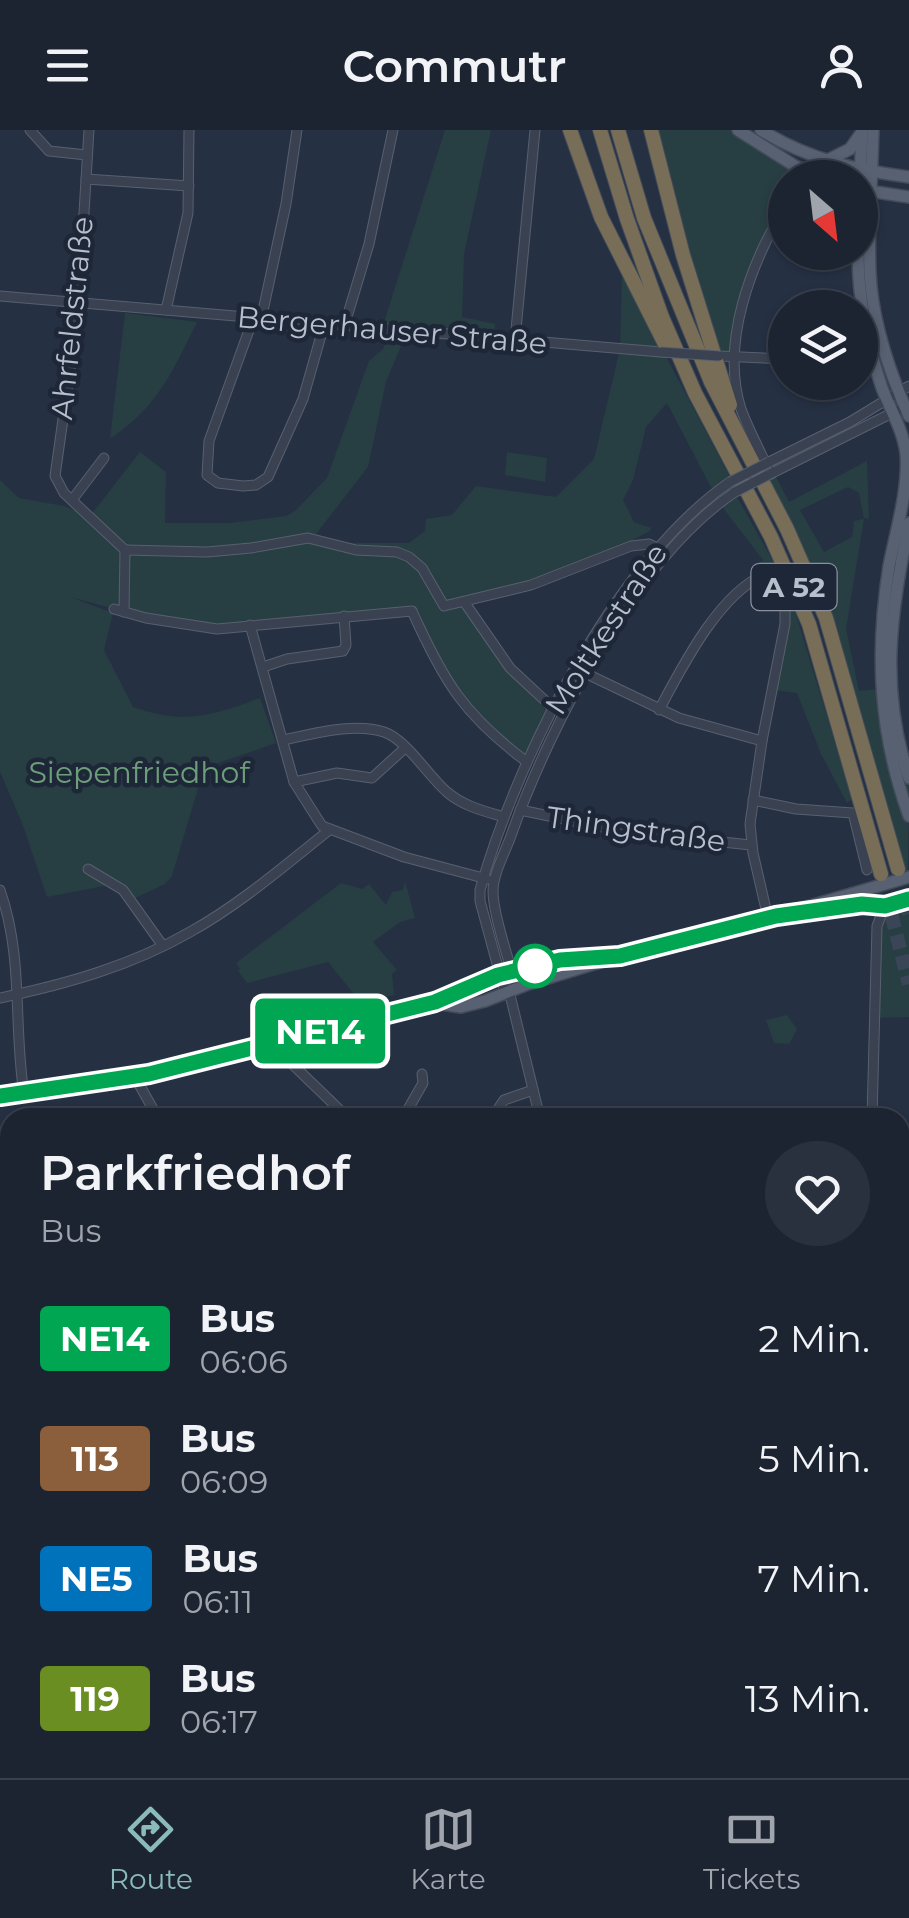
<!DOCTYPE html>
<html lang="de">
<head>
<meta charset="utf-8">
<style>
	:root { --surface:#1c2432; --page:#29303e; --text:#f1f3f6; --muted:#a0a4ac; --line:#3a414d; --accent:#8bbbb9 }
	body { margin:0; font-family:Montserrat,sans-serif; background:var(--page); color:var(--text); height:100vh; display:flex; flex-direction:column; font-size:38px; white-space:nowrap }
	* { box-sizing:border-box; margin:0 }
	p { font-size:32px; color:var(--muted) }
	.icon { flex:none; width:55px; height:55px; fill:none; stroke:currentColor; stroke-width:2; stroke-linecap:round; stroke-linejoin:round }
	.map { position:relative; flex:1; overflow:hidden }
	.details { position:absolute; left:0px; top:978px; width:910px; height:672px; display:flex; flex-direction:column; background:var(--surface); border-radius:30px 30px 0 0; box-shadow:0 2px 8px #0004,0 0 0 2px var(--line) }
	.details>* { flex:none }
	.badge { padding:0 20px; border-radius:8px; font-size:35px; line-height:65px }
	.needle { width:65px; rotate:152deg }
	.fabs { position:absolute; left:768px; top:30px; display:grid; gap:20px }
	.fabs a { display:grid; place-items:center; width:110px; height:110px; border-radius:50%; background:var(--surface); box-shadow:0 2px 8px #0004,0 0 0 2px var(--line); font-size:50px }
	.map>.badge { position:absolute; translate:-50% -50%; box-shadow:0 0 0 5px #fff }
	.round { display:grid; place-items:center; flex:none; width:105px; height:105px; border-radius:52px; background:var(--page) }
	.head { display:flex; align-items:center; justify-content:space-between; height:170px; padding:0 40px }
	h1 { font-size:48px; font-weight:600; line-height:75px }
	ul { padding:0; list-style:none }
	li { display:flex; align-items:center; gap:30px; height:120px; padding:0 40px }
	li div { flex:1 }
	li b { display:block; font-size:38px }
	li em { font-style:normal }
	li .badge { min-width:110px; font-weight:700; text-align:center }
	header { display:flex; justify-content:space-between; align-items:center; height:130px; padding:0 40px; background:var(--surface); font-size:45px; font-weight:600 }
	.menu { display:flex; justify-content:space-around; align-items:center; height:140px; border-top:2px solid var(--line); background:var(--surface); font-size:28px; color:var(--muted) }
	.menu a { display:grid; justify-items:center; gap:5px }
	.menu .selected { color:var(--accent) }
	.map>svg:first-child { display:block }
	.green { fill:#273f43 }
	.lines { fill:none; stroke-linecap:round; stroke-linejoin:round }
	.highway-tunnel { stroke:#3b4558; stroke-width:14; stroke-dasharray:14 7; stroke-linecap:butt }
	.minor-casing { stroke:#58606f; stroke-width:11 }
	.major-casing { stroke:#434b5b; stroke-width:14 }
	.highway-casing { stroke:#414a59; stroke-width:16 }
	.minor { stroke:#3a4252; stroke-width:9 }
	.major { stroke:#586172; stroke-width:11 }
	.highway { stroke:#786d56; stroke-width:14 }
	.minor-bridge-casing { stroke:#58606f; stroke-width:11; stroke-linecap:butt }
	.minor-bridge { stroke:#3a4252; stroke-width:9 }
	.line-casing { stroke:#fff; stroke-width:22 }
	.line { stroke:#00a651; stroke-width:15 }
	.stop-dot { fill:#fff; stroke:#00a651; stroke-width:5 }
	.labels { text-anchor:middle; dominant-baseline:central; stroke-width:9; stroke-linejoin:round; paint-order:stroke }
	.shield { fill:#1e2737; stroke:#89919f; stroke-width:2.5 }
	.shield-label { font-size:28px; font-weight:bold; fill:#b7becc }
	.street-label { font-size:30px; fill:#b7becc; stroke:#1e2737 }
	.park-label { font-size:30px; fill:#6d9e7b; stroke:#1e2737 }
</style>
</head>
<body>
<header><svg class="icon" aria-label="menu" viewBox="0 0 24 24"><path d="M4 6h16M4 12h16M4 18h16"/></svg>Commutr<svg class="icon" aria-label="person" viewBox="0 0 24 24"><circle cx="12" cy="8" r="4"/><path d="M4 21q1-7 8-7t8 7"/></svg></header>
<div class="map">
<svg width="909" height="1648" viewBox="0 0 909 1648">
	<rect width="100%" height="100%" fill="#253043"/>
	<g class="green">
		<path d="M445,0H491L464,124L462,187L495,194L494,208L451,205L450,210L404,209L386,252L368,337L316,404L343,413H409L425,401L426,389L452,385L476,356L556,367L594,329L620,219L622,144L731,349L713,361L667,273L646,297L633,350L623,370L634,392L651,398L650,401L592,431L465,473L492,517L553,578L527,630L495,605L447,548L418,480L217,499L145,487L70,467L113,483L104,520L133,577C185,595 211,586 260,568L276,613L204,638L172,746L165,754L135,768L124,757L106,752L104,756L47,767L22,693L0,642V350L19,368L64,376L90,386L140,322L166,342L165,393H230L286,386L295,381L327,348L369,231L383,219L387,209L379,208Z"/>
		<path d="M652,0H733L802,41L799,47L785,48C785,81 772,84 760,112C745,147 742,189 735,227L714,226Z"/>
		<path d="M125,183L197,192C171,244 159,275 110,309Z"/>
		<polygon points="507,322 547,328 545,352 505,345"/>
		<polygon points="867,331 869,389 864,388 859,363 848,357 800,380 824,422 852,407 854,391 864,389 846,499 859,561 890,558 909,649 908,747 827,466 767,347 774,343 789,372"/>
		<polygon points="735,363 775,435 796,485 852,669 847,673 821,624 797,563 772,560 785,494 780,453 759,446 758,434 763,430 720,374"/>
		<polygon points="405,751 415,788 400,792 373,812 397,840 392,844 394,865 361,873 328,832 247,853 238,841 240,839 236,833 341,753 362,759 369,754 386,775 392,762 403,760"/>
		<polygon points="909,770 909,887 874,888 881,780"/>
		<polygon points="787,885 797,899 789,914 774,913 766,890"/>
		<polygon points="10,1155 10,1229 9,1230 0,1212 0,1160"/>
		<polygon points="10,1237 10,1640 476,1640 472,1648 0,1648 0,1241"/>
	</g>
	<g class="lines">
		<g class="highway-tunnel">
			<polyline points="899,741 909,784"/>
			<polyline points="881,744 909,854"/>
		</g>
		<g class="minor-casing">
			<g id="minor">
				<polyline points="30,0 49,21 87,25"/>
				<polyline points="89,0 78,182 55,346 64,363 125,420"/>
				<polyline points="86,49 189,56"/>
				<polyline points="0,166 661,222"/>
				<polyline points="166,180 188,83 189,0"/>
				<polyline points="253,189 209,311 207,345 218,353 243,356 256,355 268,347 303,269 324,195"/>
				<polyline points="261,190 286,74 297,0"/>
				<polyline points="344,197 369,114 393,0"/>
				<polyline points="515,210 535,0"/>
				<polyline points="719,226 785,229"/>
				<polyline points="769,332 850,292 909,256"/>
				<polyline points="774,342 898,280"/>
				<path d="M771,344C761,323 749,301 741,279C720,213 751,133 785,77"/>
				<polyline points="72,370 104,328"/>
				<polyline points="125,420 207,422 251,418 308,408 356,420 397,422 409,427 422,438 444,476 531,455 631,416 649,414 657,418"/>
				<polyline points="465,473 510,538 553,578"/>
				<path d="M114,479L146,488L217,499L412,481C444,552 464,585 527,632"/>
				<polyline points="124,482 125,420"/>
				<polyline points="250,495 294,652 322,696 404,727 487,749"/>
				<polyline points="263,537 287,529 343,521 346,515 344,486"/>
				<polyline points="587,544 679,588 762,611"/>
				<path d="M659,580C681,539 719,463 764,445L775,448L785,469V494L762,611L750,694L753,723L768,788"/>
				<path d="M283,610C313,604 354,592 384,602C406,609 429,647 447,662C463,676 484,681 504,687"/>
				<polyline points="294,652 337,643 372,648 405,618"/>
				<polyline points="753,670 796,679 853,683 867,740"/>
				<polyline points="520,680 627,702 751,715"/>
				<polyline points="88,739 123,760 163,816"/>
				<path d="M0,760C24,829 13,894 24,964"/>
				<path d="M516,858C510,832 493,785 493,761C493,743 506,721 512,703C550,595 638,426 735,362"/>
				<polyline points="509,861 540,988"/>
				<path d="M505,863L480,771V760C517,628 616,430 730,352"/>
				<path d="M0,868C66,854 131,836 190,802C239,775 284,736 328,701"/>
				<polyline points="281,910 286,928 348,988"/>
				<polyline points="135,947 158,988"/>
				<polyline points="403,988 423,953 422,944"/>
				<polyline points="492,988 504,970 533,960"/>
				<polyline points="872,988 877,796 885,775"/>
				<polyline points="0,1063 10,1064"/>
				<polyline points="900,1081 909,1082"/>
				<polyline points="555,1640 559,1648"/>
				<polyline points="644,1640 647,1648"/>
				<polyline points="873,1640 878,1648"/>
				<polyline points="723,1648 775,1640"/>
			</g>
		</g>
		<g class="major-casing">
			<g id="major">
				<polyline points="738,0 795,36 824,48"/>
				<path d="M761,0C807,29 855,40 909,47"/>
				<path d="M873,0C872,47 868,95 870,142C872,190 889,241 909,286"/>
				<polyline points="826,31 850,19 862,2"/>
				<polyline points="860,53 862,0"/>
				<polyline points="869,61 909,67"/>
				<path d="M858,122C858,169 867,214 882,258C890,279 903,300 906,323C909,359 896,400 889,436C875,523 879,603 909,686"/>
				<path d="M909,393C891,483 879,558 909,648"/>
				<path d="M810,781C843,776 877,777 909,769"/>
				<polyline points="435,873 461,877 485,871 528,854 623,825 776,786 909,747"/>
				<polyline points="0,966 135,947 435,873 498,845 535,836 560,830 620,826"/>
			</g>
		</g>
		<g class="highway-casing">
			<g id="highway">
				<polyline points="570,0 601,87 668,220"/>
				<polyline points="600,0 627,89 662,187 695,263 771,407 809,494 881,744"/>
				<polyline points="618,0 644,88 711,252 787,399 826,488 898,739"/>
				<polyline points="651,0 683,125 730,275"/>
				<polyline points="899,1648 909,1630"/>
			</g>
		</g>
		<use href="#minor" class="minor"/>
		<use href="#major" class="major"/>
		<use href="#highway" class="highway"/>
		<g class="minor-bridge-casing">
			<g id="minor-bridge">
				<polyline points="661,222 719,226"/>
				<polyline points="730,352 769,332"/>
				<polyline points="735,362 774,342"/>
			</g>
		</g>
		<use href="#minor-bridge" class="minor-bridge"/>
	</g>
	<g class="lines">
		<g class="line-casing">
			<polyline id="line" points="0,966 149,944 435,872 498,845 560,830 620,826 776,786 862,774 885,776 909,769"/>
		</g>
		<use href="#line" class="line"/>
	</g>
	<circle class="stop-dot" cx="535" cy="836" r="20"/>
	<g class="labels">
		<rect class="shield" x="751.5" y="434" width="85" height="46" rx="8"/>
		<g class="shield-label">
			<text x="794" y="457">A 52</text>
		</g>
		<g class="street-label">
			<text transform="translate(72 188) rotate(-84)">Ahrfeldstraße</text>
			<text transform="translate(392 200) rotate(5)">Bergerhauser Straße</text>
			<text transform="translate(606 499) rotate(-57)">Moltkestraße</text>
			<text transform="translate(636 699) rotate(8)">Thingstraße</text>
		</g>
		<g class="park-label">
			<text x="139" y="642">Siepenfriedhof</text>
		</g>
	</g>
</svg>
<div class="fabs">
<a><svg class="needle" viewBox="-14 -14 28 28"><path d="M0-13l5 13h-10z" fill="#e53935"/><path d="M0 13l5-13h-10z" fill="#a0a4ac"/></svg></a>
<a><svg class="icon" aria-label="layers" viewBox="0 0 24 24"><path d="M12 4l9 5-9 5-9-5zM3 14l9 5 9-5"/></svg></a>
</div>
<b class="badge" style="left:320px;top:901px;background:#00a651;color:#fff">NE14</b>
<section class="details">
<div class="head"><div><h1>Parkfriedhof</h1><p>Bus</p></div><a class="round"><svg class="icon" aria-label="heart" viewBox="0 0 24 24"><path d="M12 20l-8-8c-3-5 5-10 8-4 3-6 11-1 8 4z"/></svg></a></div>
<ul>
<li><span class="badge" style="background:#00a651;color:#fff">NE14</span><div><b>Bus</b><p>06:06</p></div><em>2 Min.</em></li>
<li><span class="badge" style="background:#8b5e3c;color:#fff">113</span><div><b>Bus</b><p>06:09</p></div><em>5 Min.</em></li>
<li><span class="badge" style="background:#0072bc;color:#fff">NE5</span><div><b>Bus</b><p>06:11</p></div><em>7 Min.</em></li>
<li><span class="badge" style="background:#6b8e23;color:#fff">119</span><div><b>Bus</b><p>06:17</p></div><em>13 Min.</em></li>
</ul>
</section>
</div>
<nav class="menu">
<a class="selected"><svg class="icon" aria-label="directions" viewBox="0 0 24 24"><path d="M12 3l9 9-9 9-9-9zM9 14v-3h6M13 9l2 2-2 2"/></svg>Route</a>
<a><svg class="icon" aria-label="map" viewBox="0 0 24 24"><path d="M3 6l6-2 6 2 6-2v14l-6 2-6-2-6 2zM9 4v14M15 6v14"/></svg>Karte</a>
<a><svg class="icon" aria-label="tickets" viewBox="0 0 24 24"><path d="M3 7h18v10H3zM15 7v10"/></svg>Tickets</a>
</nav>
</body>
</html>
